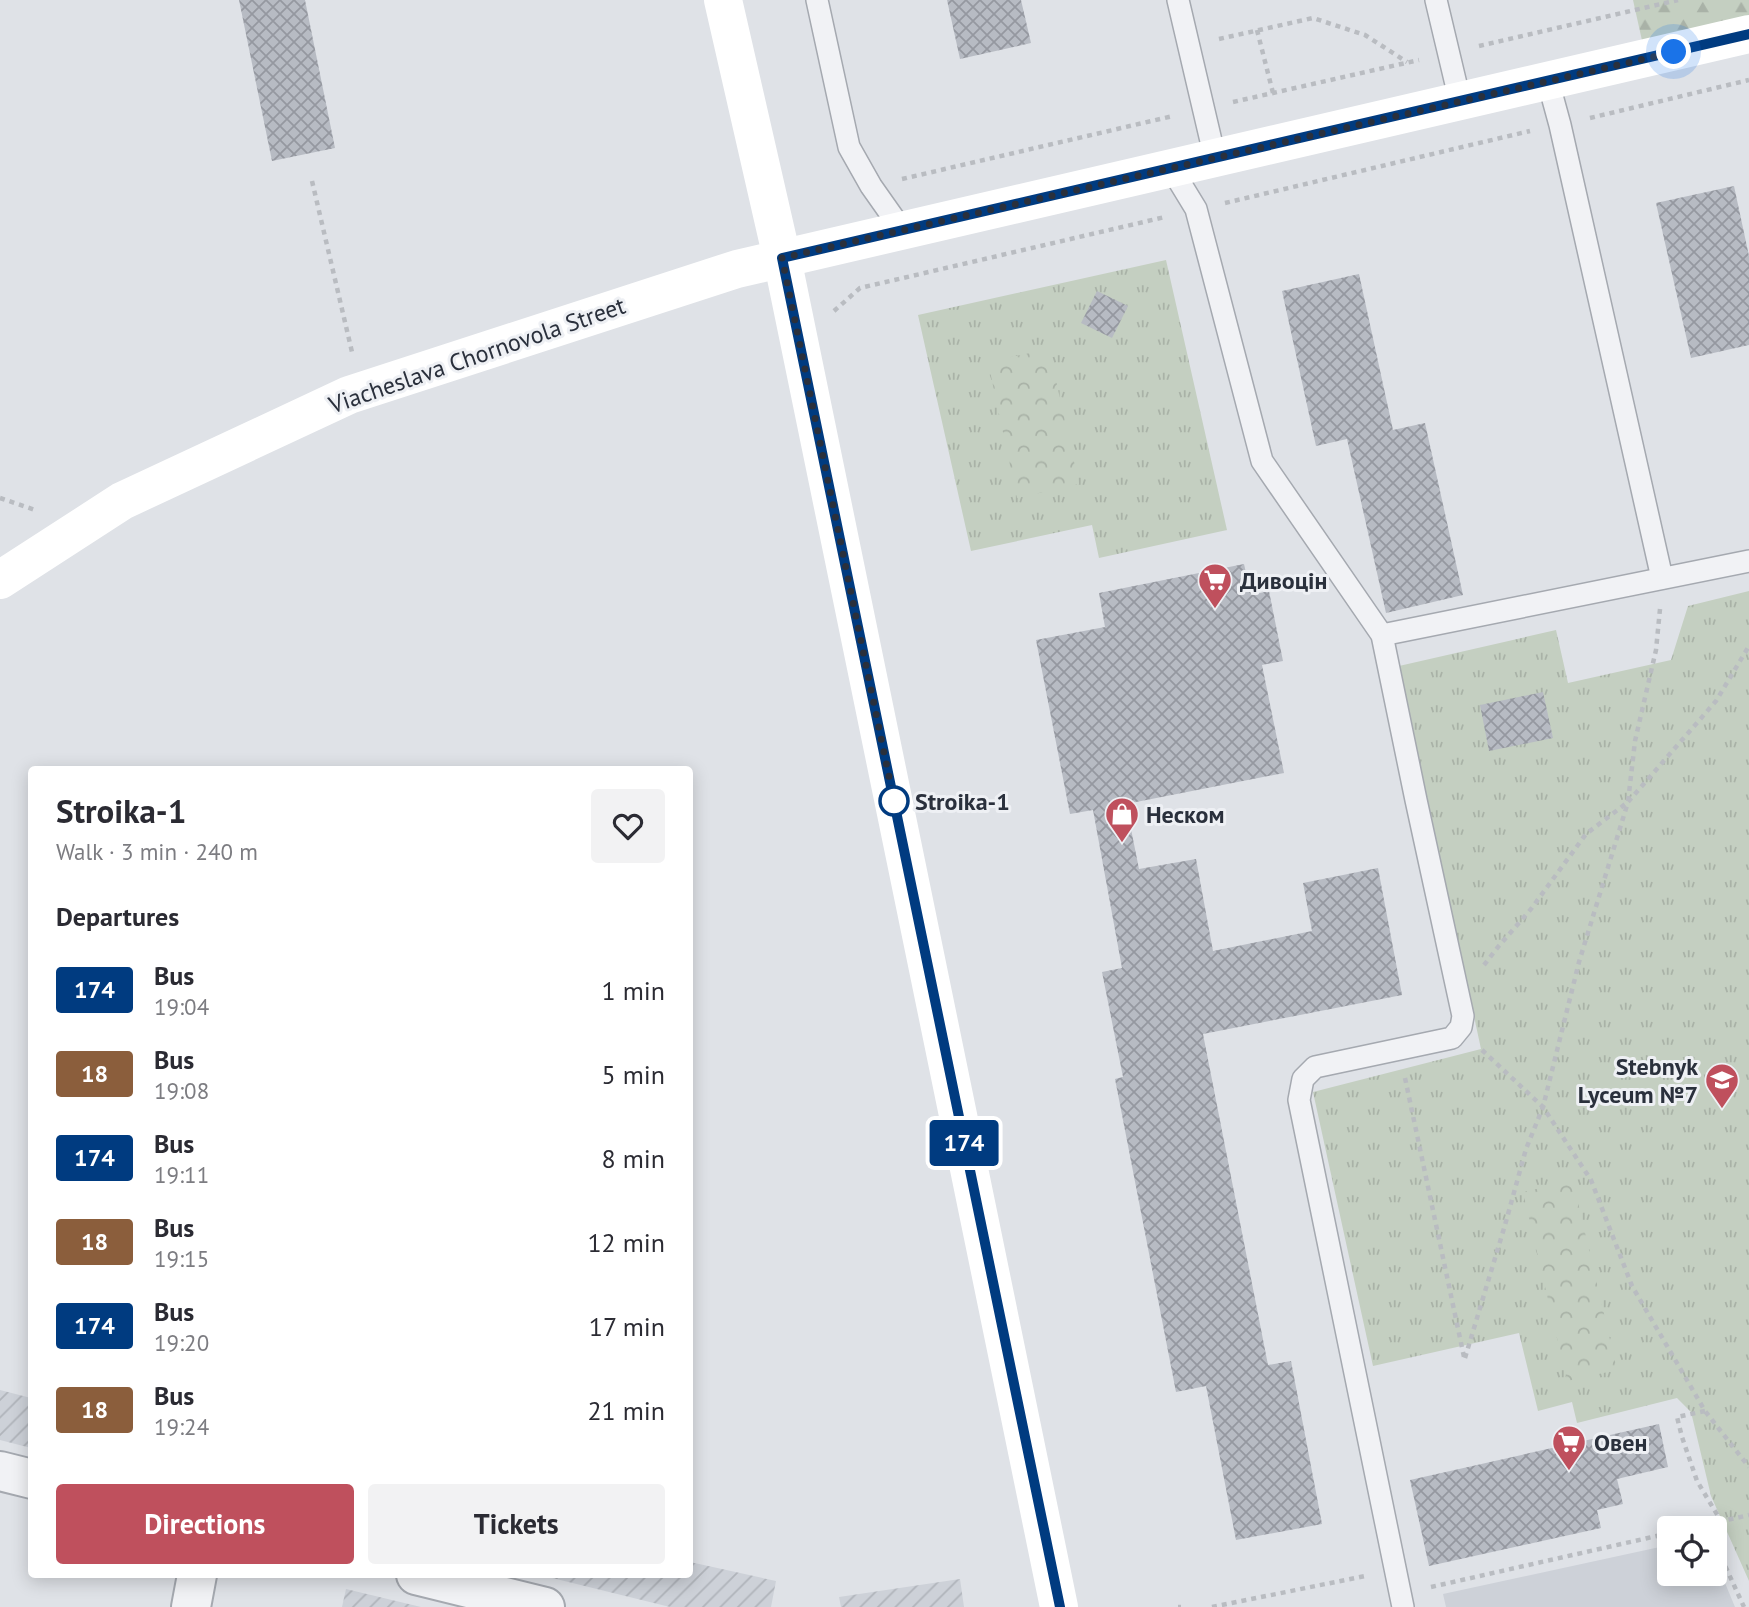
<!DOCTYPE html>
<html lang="en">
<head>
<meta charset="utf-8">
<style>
	:root { --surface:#fff; --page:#f2f2f3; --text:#2b2b33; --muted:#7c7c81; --accent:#bf505d }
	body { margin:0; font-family:"PT Sans",sans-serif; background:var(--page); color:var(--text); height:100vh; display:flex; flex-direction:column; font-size:26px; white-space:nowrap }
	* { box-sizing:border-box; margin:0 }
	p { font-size:23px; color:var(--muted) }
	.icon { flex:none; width:38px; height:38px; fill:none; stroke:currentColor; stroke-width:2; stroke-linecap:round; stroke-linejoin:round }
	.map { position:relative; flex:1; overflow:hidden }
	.details { position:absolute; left:28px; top:766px; width:665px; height:812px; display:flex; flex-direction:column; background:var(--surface); border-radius:7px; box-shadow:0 4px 18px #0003 }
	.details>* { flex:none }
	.badge { padding:0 14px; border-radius:5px; font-size:24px; line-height:46px }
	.controls { position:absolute; left:1657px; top:1516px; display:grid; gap:14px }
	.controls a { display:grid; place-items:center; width:70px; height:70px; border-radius:7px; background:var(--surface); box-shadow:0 4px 18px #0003; font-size:35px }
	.you { position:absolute; width:35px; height:35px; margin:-18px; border:5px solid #fff; border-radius:50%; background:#1a73e8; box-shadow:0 0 0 10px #1a73e833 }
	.map>.badge { position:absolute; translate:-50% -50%; box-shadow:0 0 0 4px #fff }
	h2 { padding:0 28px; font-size:26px; line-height:63px }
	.round { display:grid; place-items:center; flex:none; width:74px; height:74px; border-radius:7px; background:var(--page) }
	.head { display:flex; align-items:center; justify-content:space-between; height:119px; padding:0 28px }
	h1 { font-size:33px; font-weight:700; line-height:52px }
	.cta { display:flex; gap:14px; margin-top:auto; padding:14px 28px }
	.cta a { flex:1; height:80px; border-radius:7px; background:var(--accent); color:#fff; font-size:28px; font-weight:700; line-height:80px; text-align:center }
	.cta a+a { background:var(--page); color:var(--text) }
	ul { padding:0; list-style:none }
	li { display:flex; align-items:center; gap:21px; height:84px; padding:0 28px }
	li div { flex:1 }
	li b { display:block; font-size:26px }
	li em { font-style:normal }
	li .badge { min-width:77px; font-weight:700; text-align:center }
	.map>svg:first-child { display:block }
	.built { fill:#cdd1d8 }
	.industrial { fill:url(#industrial-furrows) }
	.grass { fill:url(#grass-tufts) }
	.forest { fill:url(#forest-firs) }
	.park { fill:url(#park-crowns) }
	.building { fill:url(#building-cross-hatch) }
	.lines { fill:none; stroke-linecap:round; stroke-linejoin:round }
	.lane-casing { stroke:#a5a9b0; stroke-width:24 }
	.street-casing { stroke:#a5a9b0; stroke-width:42 }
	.path { stroke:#b9bcc1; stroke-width:4.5; stroke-dasharray:5 5; stroke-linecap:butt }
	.lane { stroke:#f1f2f5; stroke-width:21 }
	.street { stroke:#f1f2f5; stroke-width:38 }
	.secondary { stroke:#fff; stroke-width:38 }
	.line-casing { stroke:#fff; stroke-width:16 }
	.line { stroke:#003b80; stroke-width:10 }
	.walk { stroke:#2a303c; stroke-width:7; stroke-dasharray:0 12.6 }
	.stop-dot { fill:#fff; stroke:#003b80; stroke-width:3.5 }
	.labels { text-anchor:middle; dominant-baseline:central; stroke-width:6; stroke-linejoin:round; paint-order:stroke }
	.street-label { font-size:24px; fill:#2a303c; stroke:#eef0f4 }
	.poi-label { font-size:24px; font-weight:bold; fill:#2a303c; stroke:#eef0f4; text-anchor:start }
	.stop-label { font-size:24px; font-weight:bold; fill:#2a303c; stroke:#eef0f4; text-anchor:start }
</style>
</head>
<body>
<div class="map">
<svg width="1749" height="1607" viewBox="0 0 1749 1607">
	<defs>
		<pattern id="industrial-furrows" width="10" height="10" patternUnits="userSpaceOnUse" patternTransform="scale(1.75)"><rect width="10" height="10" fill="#cdd1d8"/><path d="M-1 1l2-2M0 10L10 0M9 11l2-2" fill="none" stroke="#b0b4ba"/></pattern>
		<pattern id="grass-tufts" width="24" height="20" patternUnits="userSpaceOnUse" patternTransform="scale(1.75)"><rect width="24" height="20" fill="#c4cfc1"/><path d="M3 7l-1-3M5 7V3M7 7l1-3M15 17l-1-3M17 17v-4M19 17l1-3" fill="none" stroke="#a9b2a7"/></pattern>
		<pattern id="forest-firs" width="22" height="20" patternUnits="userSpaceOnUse" patternTransform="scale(1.75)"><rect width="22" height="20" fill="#c4cfc1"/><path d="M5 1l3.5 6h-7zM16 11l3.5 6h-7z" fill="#a9b2a7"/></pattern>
		<pattern id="park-crowns" width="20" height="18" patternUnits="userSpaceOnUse" patternTransform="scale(1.75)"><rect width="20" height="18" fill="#c4cfc1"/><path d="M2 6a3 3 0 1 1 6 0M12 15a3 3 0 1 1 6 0" fill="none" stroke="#a9b2a7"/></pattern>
		<pattern id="building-cross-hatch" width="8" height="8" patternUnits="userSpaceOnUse" patternTransform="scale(1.75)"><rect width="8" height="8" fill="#b7bbc3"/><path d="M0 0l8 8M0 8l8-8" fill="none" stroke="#9598a0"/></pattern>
	</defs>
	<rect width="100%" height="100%" fill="#dfe2e7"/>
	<polygon class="built" points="1669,1545 1670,1573 1715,1573 1715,1559 1735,1607 1446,1607 1443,1594"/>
	<g class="industrial">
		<polygon points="0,1390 31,1398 31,1448 0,1440"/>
		<polygon points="690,1562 776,1581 771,1607 670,1607 540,1575 690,1575"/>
		<polygon points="960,1579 964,1607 841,1607 839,1597"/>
		<polygon points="346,1589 421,1607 342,1607"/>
	</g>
	<g class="grass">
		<polygon points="1166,260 1227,530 1099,558 1092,525 971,551 918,315"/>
		<polygon points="1749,591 1749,1581 1711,1496 1691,1412 1677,1398 1577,1423 1572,1402 1538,1411 1519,1333 1373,1366 1313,1092 1481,1049 1399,666 1556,630 1568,683 1671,660 1688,606"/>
	</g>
	<polygon class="forest" points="1633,0 1749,0 1749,20 1643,45"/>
	<g class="park">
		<polygon points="1049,349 1079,484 1017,498 988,362"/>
		<polygon points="1573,1181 1617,1370 1567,1381 1523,1192"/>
	</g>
	<g class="building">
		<polygon points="239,0 305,0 335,148 272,161"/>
		<polygon points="947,0 1021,0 1031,43 960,59"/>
		<polygon points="1734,186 1749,256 1749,345 1691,358 1656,203"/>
		<polygon points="1359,274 1393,430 1425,423 1463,595 1386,613 1347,439 1316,446 1282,291"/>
		<polygon points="1097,291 1128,306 1112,338 1081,323"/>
		<polygon points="1244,564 1251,595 1269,591 1283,661 1262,665 1284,773 1126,804 1139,869 1196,859 1213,951 1312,931 1303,883 1378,868 1402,995 1203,1034 1268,1365 1291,1361 1322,1524 1236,1540 1206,1386 1176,1392 1115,1079 1123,1077 1102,972 1122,968 1093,810 1070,814 1036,640 1105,627 1099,593"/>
		<polygon points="1543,692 1553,738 1489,751 1480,705"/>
		<polygon points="1659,1424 1668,1467 1617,1479 1623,1504 1597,1510 1601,1528 1429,1566 1410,1480"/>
	</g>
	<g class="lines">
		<g class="lane-casing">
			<g id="lane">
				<polyline points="817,0 849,147 871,186 902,230"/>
				<polyline points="1178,0 1215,158"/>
				<polyline points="1436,0 1460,101"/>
				<polyline points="1548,81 1560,125 1662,578"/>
				<polyline points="1171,168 1196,209 1262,461 1382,635 1416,800 1463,1016 1461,1027 1452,1038 1315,1067 1303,1079 1299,1100 1403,1607"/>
				<polyline points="1382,635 1749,561"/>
			</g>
		</g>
		<g class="street-casing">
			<g id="street">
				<polyline points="0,1471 32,1479"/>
				<polyline points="416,1575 545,1607"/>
				<polyline points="191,1607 197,1575"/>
			</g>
		</g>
		<g class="path">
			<polyline points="1257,30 1273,93"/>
			<polyline points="1219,39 1313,18 1365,35 1407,62"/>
			<polyline points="1479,46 1678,0"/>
			<polyline points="1233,102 1419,60"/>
			<polyline points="1590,118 1749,80"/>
			<polyline points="902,179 1173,116"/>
			<polyline points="312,181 352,352"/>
			<polyline points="1225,203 1530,131"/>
			<polyline points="834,311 860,288 1165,217"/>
			<polyline points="0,498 35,510"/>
			<polyline points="1484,965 1498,947 1531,909 1586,834 1628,802 1635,741 1656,650 1660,609"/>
			<polyline points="1482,1050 1543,1107 1591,1180 1632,1286 1705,1411 1749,1467"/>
			<polyline points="1405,1078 1464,1357"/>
			<polyline points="1465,1358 1505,1225 1526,1149 1543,1107 1579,962 1628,802 1716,701 1749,646"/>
			<polyline points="1705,1411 1677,1417 1682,1437 1697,1481 1721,1521"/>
			<polyline points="1692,1528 1714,1523"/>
			<polyline points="1715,1528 1722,1559 1744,1607"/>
			<polyline points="1715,1528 1714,1523 1749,1515"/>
			<polyline points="1431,1587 1670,1533"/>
			<polyline points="1178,1607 1181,1607"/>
			<polyline points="1212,1607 1365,1576"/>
		</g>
		<use href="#lane" class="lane"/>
		<use href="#street" class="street"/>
		<g class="secondary">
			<polyline points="723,0 782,258 1059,1607"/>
			<polyline points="0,580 122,501 349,395 737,269 1749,34"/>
		</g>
	</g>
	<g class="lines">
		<g class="line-casing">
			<polyline id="line" points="1060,1607 782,258 1749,34"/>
		</g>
		<use href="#line" class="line"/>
		<polyline class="walk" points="894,801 782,258 1674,52"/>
	</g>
	<defs>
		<g id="supermarket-pin" transform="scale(1.75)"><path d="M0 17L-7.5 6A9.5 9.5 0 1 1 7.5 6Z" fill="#bf505d" stroke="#eef0f4"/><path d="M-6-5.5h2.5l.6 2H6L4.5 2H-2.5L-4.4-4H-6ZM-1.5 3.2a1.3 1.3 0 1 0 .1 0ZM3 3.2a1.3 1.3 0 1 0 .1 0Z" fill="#fff"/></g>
		<g id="shop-pin" transform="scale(1.75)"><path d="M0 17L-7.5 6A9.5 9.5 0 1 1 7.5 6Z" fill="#bf505d" stroke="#eef0f4"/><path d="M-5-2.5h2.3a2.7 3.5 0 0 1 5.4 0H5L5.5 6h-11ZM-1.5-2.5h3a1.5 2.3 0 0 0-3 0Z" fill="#fff"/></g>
		<g id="school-pin" transform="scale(1.75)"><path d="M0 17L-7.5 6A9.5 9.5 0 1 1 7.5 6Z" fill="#bf505d" stroke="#eef0f4"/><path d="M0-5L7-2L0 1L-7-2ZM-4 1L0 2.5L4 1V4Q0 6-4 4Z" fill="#fff"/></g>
	</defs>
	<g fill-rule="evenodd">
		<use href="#supermarket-pin" x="1215" y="580"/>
		<use href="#shop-pin" x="1122" y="814"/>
		<use href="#school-pin" x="1722" y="1080"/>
		<use href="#supermarket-pin" x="1569" y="1442"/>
	</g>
	<circle class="stop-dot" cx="894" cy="801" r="14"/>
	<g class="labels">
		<g class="street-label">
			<text transform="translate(477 355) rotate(-19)">Viacheslava Chornovola Street</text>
		</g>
		<g class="poi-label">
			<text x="1240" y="580">Дивоцін</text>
			<text x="1146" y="814">Неском</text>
			<text x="1698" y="1066" text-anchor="end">Stebnyk<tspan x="1698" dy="28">Lyceum №7</tspan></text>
			<text x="1594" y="1442">Овен</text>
		</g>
		<g class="stop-label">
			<text x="915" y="801">Stroika-1</text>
		</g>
	</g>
</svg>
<div class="controls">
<a><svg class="icon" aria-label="locate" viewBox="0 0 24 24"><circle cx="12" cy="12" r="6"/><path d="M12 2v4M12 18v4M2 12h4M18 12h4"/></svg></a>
</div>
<div class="you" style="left:1674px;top:52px"></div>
<b class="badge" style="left:964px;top:1143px;background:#003b80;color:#fff">174</b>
<section class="details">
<div class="head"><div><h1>Stroika-1</h1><p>Walk · 3 min · 240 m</p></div><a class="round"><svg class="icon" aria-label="heart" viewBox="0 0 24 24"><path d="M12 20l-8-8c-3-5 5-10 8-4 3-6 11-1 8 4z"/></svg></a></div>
<h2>Departures</h2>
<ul>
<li><span class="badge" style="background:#003b80;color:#fff">174</span><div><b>Bus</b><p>19:04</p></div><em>1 min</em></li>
<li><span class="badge" style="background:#8b5e3c;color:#fff">18</span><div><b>Bus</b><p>19:08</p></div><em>5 min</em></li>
<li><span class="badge" style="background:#003b80;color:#fff">174</span><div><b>Bus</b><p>19:11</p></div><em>8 min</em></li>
<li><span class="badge" style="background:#8b5e3c;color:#fff">18</span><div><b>Bus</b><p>19:15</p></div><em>12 min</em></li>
<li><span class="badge" style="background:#003b80;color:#fff">174</span><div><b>Bus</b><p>19:20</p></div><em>17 min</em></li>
<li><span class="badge" style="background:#8b5e3c;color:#fff">18</span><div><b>Bus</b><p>19:24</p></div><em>21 min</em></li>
</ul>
<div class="cta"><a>Directions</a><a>Tickets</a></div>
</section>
</div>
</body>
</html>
